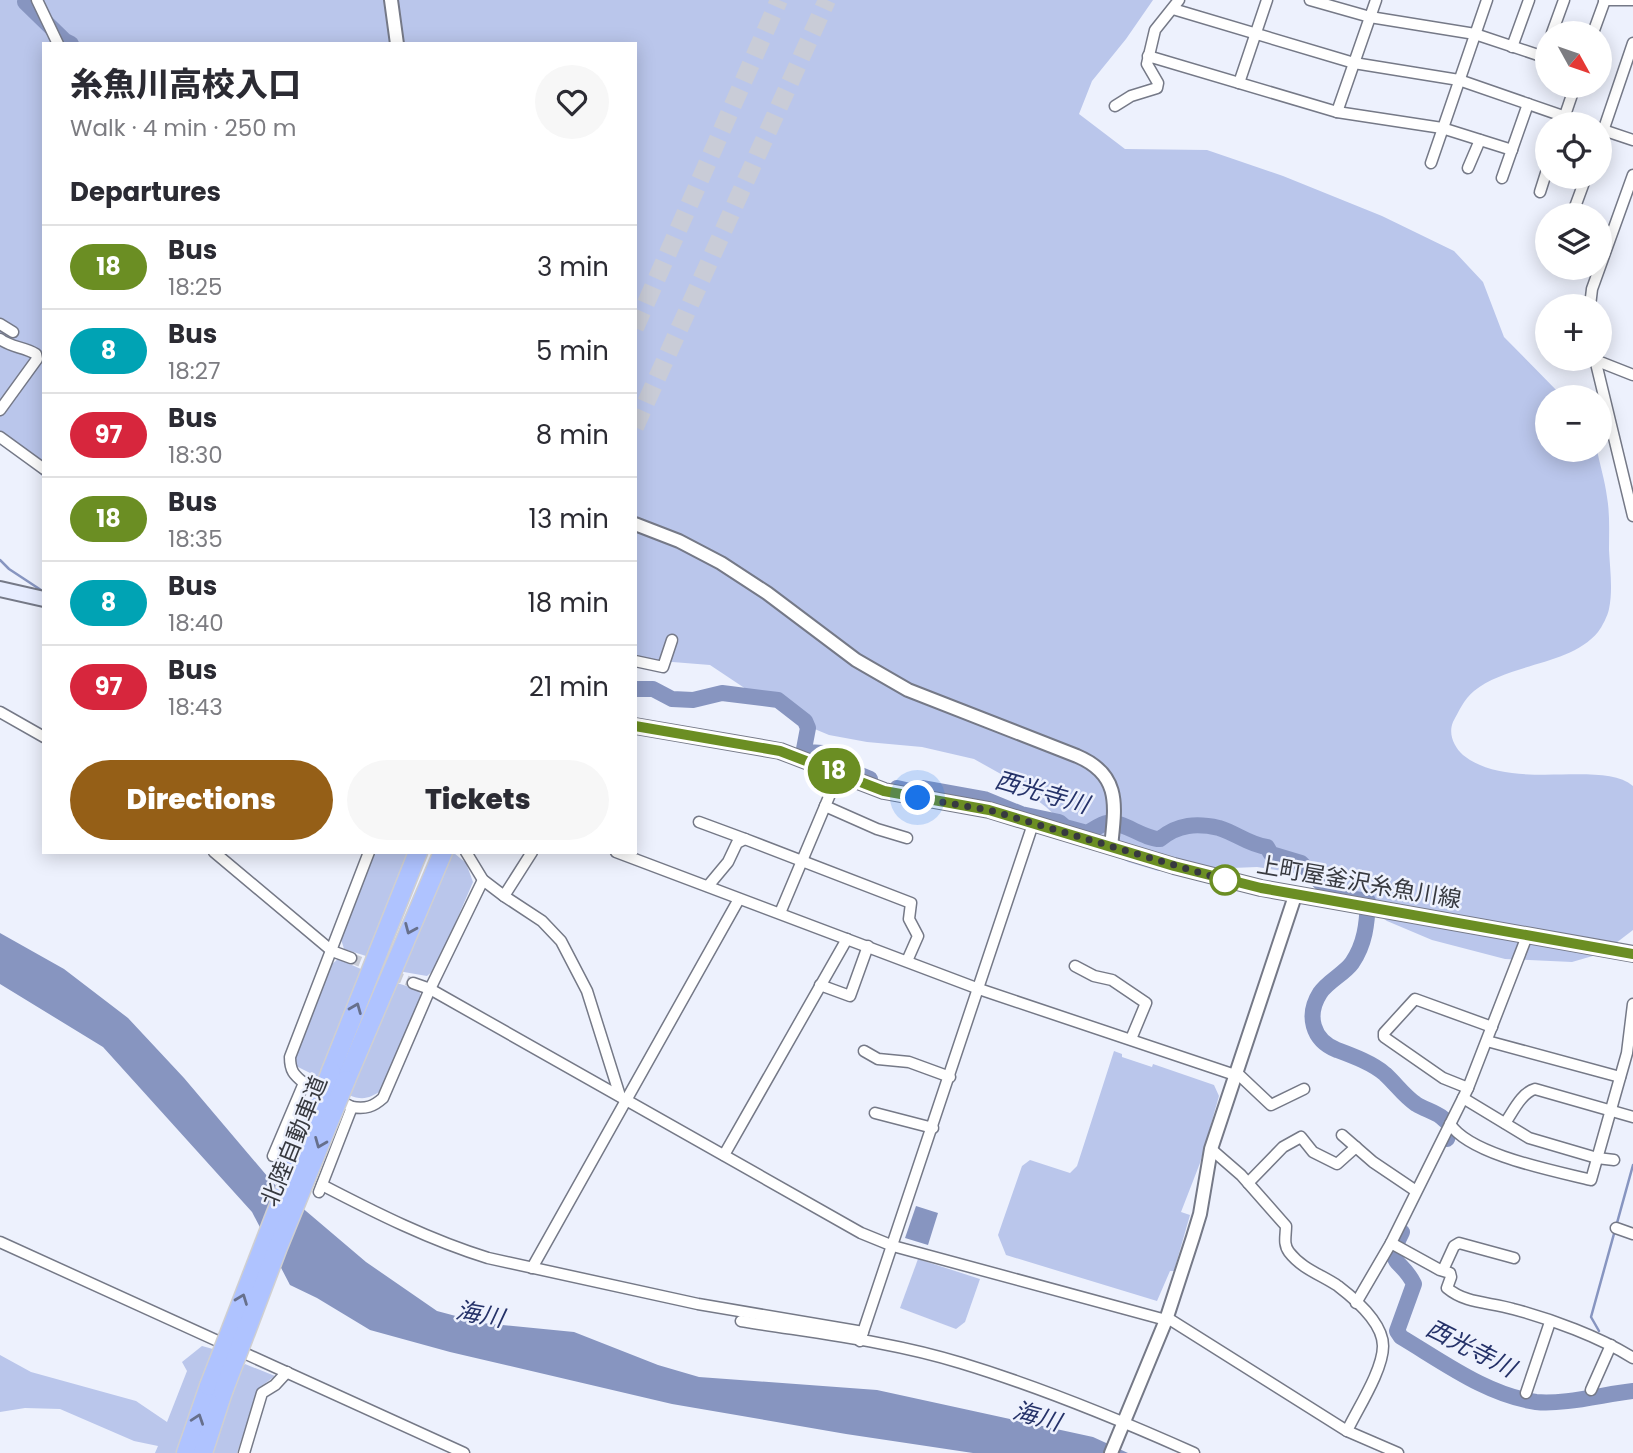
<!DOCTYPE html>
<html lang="en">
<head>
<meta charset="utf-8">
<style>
	:root { --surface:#fff; --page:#f7f7f7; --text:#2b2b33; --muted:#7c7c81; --line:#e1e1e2; --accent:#955f17 }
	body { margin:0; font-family:Poppins,"Noto Sans JP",sans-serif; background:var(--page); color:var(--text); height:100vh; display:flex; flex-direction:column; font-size:26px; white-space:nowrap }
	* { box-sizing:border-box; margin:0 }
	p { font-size:23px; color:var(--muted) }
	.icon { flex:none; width:38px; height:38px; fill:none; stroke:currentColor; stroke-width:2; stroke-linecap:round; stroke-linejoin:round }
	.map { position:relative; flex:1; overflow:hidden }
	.drawer { position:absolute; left:42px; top:42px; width:595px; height:812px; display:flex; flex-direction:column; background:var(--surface); border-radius:0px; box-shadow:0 4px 18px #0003 }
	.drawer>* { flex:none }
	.badge { padding:0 14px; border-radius:23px; font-size:24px; line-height:46px }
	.needle { width:46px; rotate:130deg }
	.fabs { position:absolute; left:1535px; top:21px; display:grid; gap:14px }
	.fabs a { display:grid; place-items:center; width:77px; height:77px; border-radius:50%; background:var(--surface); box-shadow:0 4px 18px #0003; font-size:35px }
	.you { position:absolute; width:35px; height:35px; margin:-18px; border:5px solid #fff; border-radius:50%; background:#1a73e8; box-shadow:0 0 0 10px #1a73e833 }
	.map>.badge { position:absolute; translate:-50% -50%; box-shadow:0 0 0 4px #fff }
	h2 { padding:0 28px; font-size:26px; line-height:63px }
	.round { display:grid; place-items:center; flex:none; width:74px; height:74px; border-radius:37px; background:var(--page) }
	.head { display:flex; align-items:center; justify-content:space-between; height:119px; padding:0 28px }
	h1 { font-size:33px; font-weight:800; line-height:52px }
	.primary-button { display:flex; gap:14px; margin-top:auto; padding:14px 28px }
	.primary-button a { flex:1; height:80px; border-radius:42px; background:var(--accent); color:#fff; font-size:28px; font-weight:800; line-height:80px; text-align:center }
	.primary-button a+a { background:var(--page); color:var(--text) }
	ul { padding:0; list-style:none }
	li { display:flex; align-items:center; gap:21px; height:84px; padding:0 28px; border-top:2px solid var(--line) }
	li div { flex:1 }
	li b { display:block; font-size:26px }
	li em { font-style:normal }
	li .badge { min-width:77px; font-weight:700; text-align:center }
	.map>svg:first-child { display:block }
	.green { fill:#bac6eb }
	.water { fill:#8795c0 }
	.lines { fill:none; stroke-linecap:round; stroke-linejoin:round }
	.stream { stroke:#8795c0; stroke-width:2.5 }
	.river { stroke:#8795c0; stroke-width:16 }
	.minor-tunnel { stroke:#c9ccd7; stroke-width:10; stroke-dasharray:10 5; stroke-linecap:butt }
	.motorway-tunnel { stroke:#c9ccd7; stroke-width:18; stroke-dasharray:18 9; stroke-linecap:butt }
	.minor-casing { stroke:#757987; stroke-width:13 }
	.tertiary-casing { stroke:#757987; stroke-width:16 }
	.secondary-casing { stroke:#757987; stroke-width:18 }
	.motorway-casing { stroke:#cfcfd1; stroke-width:21 }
	.minor { stroke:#fff; stroke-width:10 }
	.tertiary { stroke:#fff; stroke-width:12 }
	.secondary { stroke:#e7edff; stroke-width:14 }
	.motorway { stroke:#afc3ff; stroke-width:18 }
	.motorway-bridge-casing { stroke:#cfcfd1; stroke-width:21; stroke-linecap:butt }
	.motorway-bridge { stroke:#afc3ff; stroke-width:18 }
	.oneway { stroke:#67708c }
	.line-casing { stroke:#fff; stroke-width:16 }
	.line { stroke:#6b8e23; stroke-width:10 }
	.walk { stroke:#37393f; stroke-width:7; stroke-dasharray:0 12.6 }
	.stop-dot { fill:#fff; stroke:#6b8e23; stroke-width:3.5 }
	.labels { text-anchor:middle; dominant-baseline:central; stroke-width:5; stroke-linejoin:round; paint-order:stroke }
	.street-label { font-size:23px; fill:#37393f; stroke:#edf1fd }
	.water-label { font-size:24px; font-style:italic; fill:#253269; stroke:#edf1fd }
</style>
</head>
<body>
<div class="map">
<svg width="1633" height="1453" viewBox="0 0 1633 1453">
	<rect width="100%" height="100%" fill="#edf1fd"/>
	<g class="green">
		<path d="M0,0H1153L1126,39L1092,81L1079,114L1125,149L1207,150L1283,176L1382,216L1454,251L1483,282L1504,337L1563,397H1547V450H1597C1600,465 1605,481 1607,497C1610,514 1609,532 1609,550C1610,569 1613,590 1609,609C1608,615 1602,627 1598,632C1570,666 1508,663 1474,691C1464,699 1459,711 1453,722C1448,734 1454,747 1463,755C1510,793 1601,759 1633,786V930L1603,953L1572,962L1505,959L1432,940L1387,921L1351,896L1314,876L1257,867L1158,871L1128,862L1077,836L1046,807L1008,778L974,759L922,747L867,742L829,735L805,725L761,699L710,665L635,659V44H44V478L0,436Z"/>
		<polygon points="373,852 408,852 366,956 344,949 341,939"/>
		<polygon points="454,853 466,863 473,882 436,968 427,976 398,971 449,855"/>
		<polygon points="338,959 361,969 320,1078 296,1066 294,1057 331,965"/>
		<path d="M394,982L419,990L421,997L382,1090C370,1098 363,1101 349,1095Z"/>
		<polygon points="1114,1051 1122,1054 1122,1057 1152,1067 1153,1064 1214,1085 1219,1096 1200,1163 1181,1212 1190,1215 1174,1271 1170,1271 1157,1301 1006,1255 998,1235 1022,1166 1030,1160 1070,1173 1077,1166"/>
		<polygon points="918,1259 980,1279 965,1322 956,1329 900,1308"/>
		<polygon points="202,1346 213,1349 176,1453 155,1453 158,1446 134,1441 60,1409 25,1408 0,1412 0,1355 31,1372 136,1401 167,1422 187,1371 182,1362"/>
		<polygon points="245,1364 275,1376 259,1388 237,1453 213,1453 237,1373"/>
	</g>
	<g class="water">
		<polygon points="0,933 64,969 128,1018 184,1078 273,1183 366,1262 437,1311 482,1323 574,1332 658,1365 699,1377 877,1390 1093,1437 1128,1453 973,1453 846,1434 672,1404 450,1352 370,1330 317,1298 290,1285 252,1212 103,1047 0,984"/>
		<polygon points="916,1206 938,1213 928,1245 905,1238"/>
	</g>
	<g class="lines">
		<g class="stream">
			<polyline points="0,560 9,569 44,592"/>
			<polyline points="1599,1331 1591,1317 1633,1165"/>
		</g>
		<g class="river">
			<polyline points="25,2 65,41 71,44"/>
			<polyline points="635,689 653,689 672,699 693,700 722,693 778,700 805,721 808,728 804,749 806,752 823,753 853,772 870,779"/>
			<path d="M897,788L910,791L923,788L984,799L1021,814L1059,822L1065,827L1087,833C1093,830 1101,824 1107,823C1122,820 1143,839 1160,839C1178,824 1197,823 1219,828C1236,833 1249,845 1267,847L1271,854L1301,863L1334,896L1368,901C1367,924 1365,944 1352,963C1344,974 1328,981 1320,993C1306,1015 1312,1040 1337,1050C1353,1056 1372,1063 1385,1074C1396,1084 1404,1096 1416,1104C1429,1112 1443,1113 1451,1128L1447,1139"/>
			<path d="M1402,1232C1384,1267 1401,1257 1414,1284L1397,1331L1401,1337C1443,1362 1487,1395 1536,1402C1563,1405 1605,1394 1633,1391"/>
		</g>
		<polyline class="minor-tunnel" points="351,958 413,983"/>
		<g class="motorway-tunnel">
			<polyline points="635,328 779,0"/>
			<polyline points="635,427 827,0"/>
		</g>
		<g class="minor-casing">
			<g id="minor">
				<polyline points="37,0 58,44"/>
				<polyline points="1310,0 1370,17 1475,34 1547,58"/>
				<polyline points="1604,0 1633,0"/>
				<polyline points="1173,9 1354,63 1459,80 1586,124"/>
				<polyline points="1552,33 1564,0"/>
				<polyline points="1593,33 1605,0"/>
				<polyline points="1512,47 1529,0"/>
				<polyline points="1148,56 1337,112 1442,128 1512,150"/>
				<polyline points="1239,83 1267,0"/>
				<polyline points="1115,106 1131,96 1157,88 1158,83 1147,64 1155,30 1179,0"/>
				<polyline points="1337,112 1376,0"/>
				<polyline points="1562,124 1575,86"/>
				<polyline points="1600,129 1633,140"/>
				<polyline points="1600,140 1633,43"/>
				<polyline points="1431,163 1487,0"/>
				<polyline points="1468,168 1480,140"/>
				<polyline points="1502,178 1528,104"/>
				<polyline points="1540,192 1547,170"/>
				<polyline points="1572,215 1586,177"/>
				<polyline points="1590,306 1592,289 1633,175"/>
				<polyline points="0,324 13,332"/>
				<path d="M0,339C10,347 24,347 36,354L37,359L0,410"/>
				<polyline points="1595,359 1633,516"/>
				<polyline points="1595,360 1633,375"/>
				<polyline points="0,437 44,469"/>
				<polyline points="635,661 663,667 672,640"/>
				<polyline points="0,712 44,737"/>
				<polyline points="825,806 877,829 907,838"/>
				<polyline points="699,822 745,839"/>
				<polyline points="214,852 332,951 351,958"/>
				<polyline points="466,852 483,880 504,896 532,852"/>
				<polyline points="616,852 979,989 1235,1075"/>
				<polyline points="708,886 728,862 737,843 745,839 911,903 909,919 918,936 907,961"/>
				<polyline points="504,896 542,921 561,941 587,991 620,1096"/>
				<polyline points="780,913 839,773"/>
				<polyline points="1075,966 1094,976 1112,980 1146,1003 1131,1039"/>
				<polyline points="413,983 430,989 861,1233 893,1246 1166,1320"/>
				<polyline points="820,985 850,996 868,946"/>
				<polyline points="1487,1041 1620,1077"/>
				<polyline points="864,1051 878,1059 909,1062 950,1077"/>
				<polyline points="1236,1072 1271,1105 1304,1089"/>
				<polyline points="304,1083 352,1107"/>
				<polyline points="1468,1088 1443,1078 1384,1037 1384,1033 1415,999 1492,1027"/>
				<polyline points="1463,1098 1529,1138 1597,1158 1614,1160"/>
				<polyline points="875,1113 933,1128"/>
				<path d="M1505,1123C1513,1112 1521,1093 1535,1089L1633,1117"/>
				<path d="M1450,1124C1470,1155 1555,1171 1591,1180L1627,1053L1633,1004"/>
				<polyline points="1342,1135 1373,1162 1416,1191"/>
				<path d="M1211,1149L1241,1175L1286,1226C1286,1236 1283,1244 1289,1252C1302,1269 1322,1275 1338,1286C1355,1299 1383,1323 1383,1346C1383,1370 1358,1408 1347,1431"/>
				<polyline points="724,1155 847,939"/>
				<path d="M273,1156L304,1083C294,1075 290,1071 290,1057L369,852"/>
				<polyline points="1248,1183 1283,1147 1301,1137 1313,1152 1337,1164 1356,1147"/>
				<path d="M322,1185C376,1213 430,1240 488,1258L698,1304L863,1332"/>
				<path d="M319,1192L352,1107C366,1109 373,1107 383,1098L430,989L483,880"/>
				<polyline points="1616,1228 1633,1234"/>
				<polyline points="0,1242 464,1453"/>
				<path d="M1391,1243L1440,1270L1450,1273L1451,1277L1447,1288C1466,1304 1490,1302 1513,1309C1551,1319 1600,1337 1633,1358"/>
				<polyline points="532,1268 739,899"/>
				<polyline points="1443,1270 1454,1246 1459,1243 1514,1258"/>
				<polyline points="1356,1303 1391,1243 1468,1088 1527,936"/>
				<polyline points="1166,1317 1347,1431 1398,1453"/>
				<path d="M741,1321C814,1333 890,1341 961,1363C1040,1387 1118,1419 1194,1453"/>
				<polyline points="860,1341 1033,824"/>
				<polyline points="1591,1390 1611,1345"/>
				<polyline points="1526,1393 1550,1322"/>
				<polyline points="244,1453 262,1393 275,1385 287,1372"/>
			</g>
		</g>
		<g class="tertiary-casing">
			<g id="tertiary">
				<polyline points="391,0 397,44"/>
				<path d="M635,524L679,541L721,563L767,593L856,660L908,690L1077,756C1122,775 1115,807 1111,847"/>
				<polyline points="1111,1453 1166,1320 1193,1237 1200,1214 1211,1149 1295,896"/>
			</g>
		</g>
		<g class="secondary-casing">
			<g id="secondary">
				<polyline points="0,589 44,599"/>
				<polyline points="635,726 780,751 884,791 989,810 1174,866 1261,888 1633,954"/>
			</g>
		</g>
		<g class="motorway-casing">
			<g id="motorway">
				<polyline points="331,1071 418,852"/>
				<polyline points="346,1080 443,852"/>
				<polyline points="186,1453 209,1386"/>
				<polyline points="203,1453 223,1392"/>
			</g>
		</g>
		<use href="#minor" class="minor"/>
		<use href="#tertiary" class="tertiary"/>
		<use href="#secondary" class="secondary"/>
		<use href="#motorway" class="motorway"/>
		<g class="motorway-bridge-casing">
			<g id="motorway-bridge">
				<polyline points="209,1386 331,1071"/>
				<polyline points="223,1392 278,1247 346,1080"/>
			</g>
		</g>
		<use href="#motorway-bridge" class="motorway-bridge"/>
	</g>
	<defs><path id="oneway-chevron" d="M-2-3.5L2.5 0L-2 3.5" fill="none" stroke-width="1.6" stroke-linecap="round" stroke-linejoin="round" transform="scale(1.75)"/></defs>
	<g class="oneway">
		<use href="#oneway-chevron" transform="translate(410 929) rotate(113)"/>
		<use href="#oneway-chevron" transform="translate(356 1008) rotate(-68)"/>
		<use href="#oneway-chevron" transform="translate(320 1143) rotate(112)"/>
		<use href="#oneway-chevron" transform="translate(242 1299) rotate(-69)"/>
		<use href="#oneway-chevron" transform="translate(198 1419) rotate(-71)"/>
	</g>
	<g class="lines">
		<g class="line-casing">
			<polyline id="line" points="635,726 780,751 884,791 989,810 1174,866 1261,888 1633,954"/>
		</g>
		<use href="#line" class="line"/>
		<polyline class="walk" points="918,798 989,810 1228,881 1225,880"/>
	</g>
	<circle class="stop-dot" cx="1225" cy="880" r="14"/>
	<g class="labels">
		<g class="street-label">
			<text transform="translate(1359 882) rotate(10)">上町屋釜沢糸魚川線</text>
			<text transform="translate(294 1141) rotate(-68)">北陸自動車道</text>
		</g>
		<g class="water-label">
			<text transform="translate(1042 792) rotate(16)">西光寺川</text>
			<text transform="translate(480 1314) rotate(11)">海川</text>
			<text transform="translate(1471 1348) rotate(27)">西光寺川</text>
			<text transform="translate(1037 1416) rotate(16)">海川</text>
		</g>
	</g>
</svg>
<div class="fabs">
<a><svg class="needle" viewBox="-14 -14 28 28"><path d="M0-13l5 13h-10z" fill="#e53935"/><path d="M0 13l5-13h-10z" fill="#7c7c81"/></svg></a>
<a><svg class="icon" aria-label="locate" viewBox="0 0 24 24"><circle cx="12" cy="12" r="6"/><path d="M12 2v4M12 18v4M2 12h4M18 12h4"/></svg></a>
<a><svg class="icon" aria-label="layers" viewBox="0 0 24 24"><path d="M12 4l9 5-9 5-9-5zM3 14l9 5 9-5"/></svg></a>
<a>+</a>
<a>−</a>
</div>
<div class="you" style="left:918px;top:798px"></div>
<b class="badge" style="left:834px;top:771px;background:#6b8e23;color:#fff">18</b>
<section class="drawer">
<div class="head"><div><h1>糸魚川高校入口</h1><p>Walk · 4 min · 250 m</p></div><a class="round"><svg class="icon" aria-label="heart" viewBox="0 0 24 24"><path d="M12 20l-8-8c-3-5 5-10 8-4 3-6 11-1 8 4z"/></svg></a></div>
<h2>Departures</h2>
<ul>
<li><span class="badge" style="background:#6b8e23;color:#fff">18</span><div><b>Bus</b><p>18:25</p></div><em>3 min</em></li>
<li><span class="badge" style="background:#00a3b4;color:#fff">8</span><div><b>Bus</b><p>18:27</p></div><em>5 min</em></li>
<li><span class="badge" style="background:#d7263d;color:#fff">97</span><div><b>Bus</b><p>18:30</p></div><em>8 min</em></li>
<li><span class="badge" style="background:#6b8e23;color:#fff">18</span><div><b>Bus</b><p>18:35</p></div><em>13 min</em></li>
<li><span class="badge" style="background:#00a3b4;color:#fff">8</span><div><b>Bus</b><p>18:40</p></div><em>18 min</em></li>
<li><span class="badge" style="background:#d7263d;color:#fff">97</span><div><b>Bus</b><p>18:43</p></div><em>21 min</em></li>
</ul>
<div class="primary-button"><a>Directions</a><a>Tickets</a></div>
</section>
</div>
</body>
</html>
